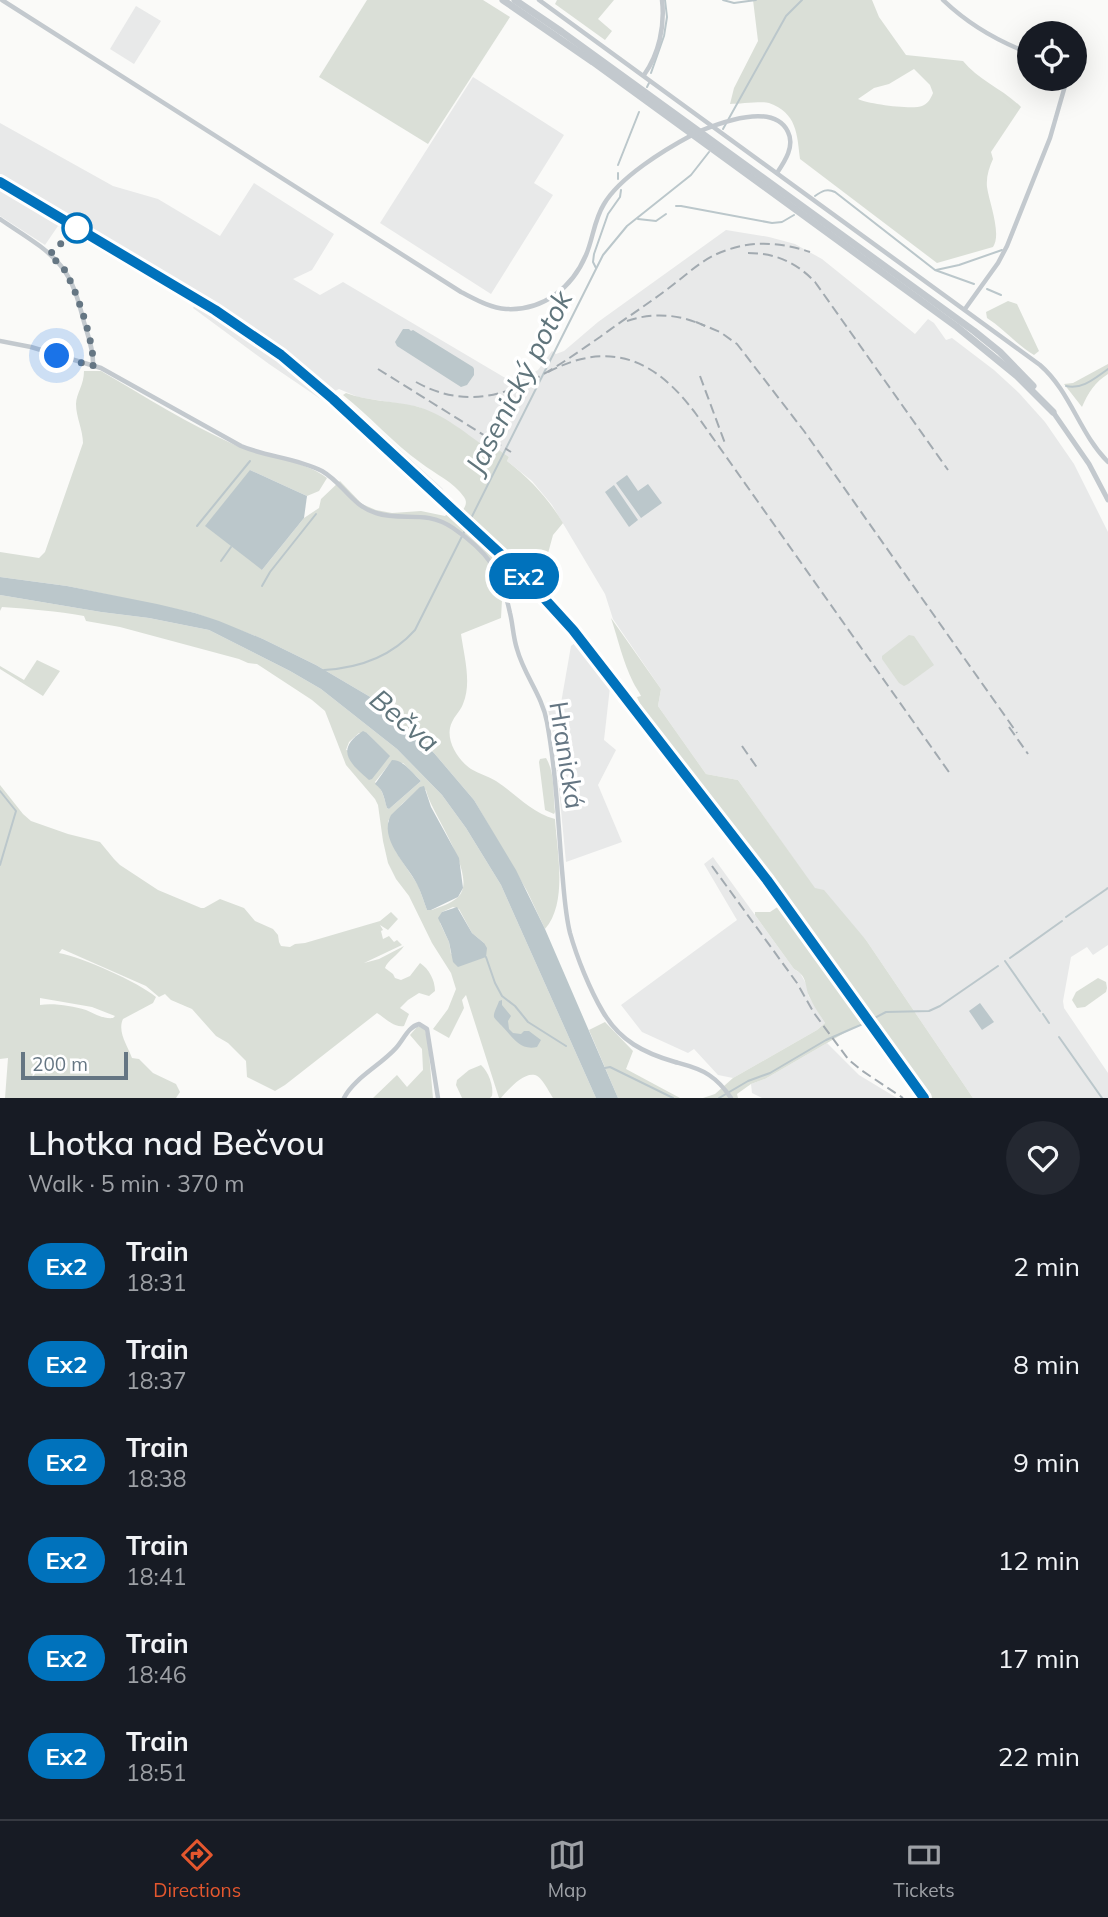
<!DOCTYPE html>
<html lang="en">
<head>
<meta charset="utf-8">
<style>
	:root { --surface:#171b24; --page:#242831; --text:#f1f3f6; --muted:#9ea1a6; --line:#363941; --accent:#e4572e }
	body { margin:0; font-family:Mulish,sans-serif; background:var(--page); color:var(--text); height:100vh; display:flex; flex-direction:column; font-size:26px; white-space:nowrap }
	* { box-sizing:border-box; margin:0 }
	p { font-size:23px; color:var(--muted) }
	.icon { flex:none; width:38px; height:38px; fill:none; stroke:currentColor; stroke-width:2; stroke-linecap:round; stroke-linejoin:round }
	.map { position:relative; height:1098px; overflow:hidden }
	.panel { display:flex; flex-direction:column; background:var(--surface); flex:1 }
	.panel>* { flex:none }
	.badge { padding:0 14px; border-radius:23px; font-size:24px; line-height:46px }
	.buttons { position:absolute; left:1017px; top:21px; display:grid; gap:14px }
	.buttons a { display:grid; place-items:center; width:70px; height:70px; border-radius:50%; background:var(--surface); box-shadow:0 7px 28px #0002; font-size:35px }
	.scale { position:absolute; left:21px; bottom:18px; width:107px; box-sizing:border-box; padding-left:7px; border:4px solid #657683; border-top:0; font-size:19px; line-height:24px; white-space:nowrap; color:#657683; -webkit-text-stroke:5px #fff; paint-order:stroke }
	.you { position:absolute; width:35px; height:35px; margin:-18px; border:5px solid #fff; border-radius:50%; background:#1a73e8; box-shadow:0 0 0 10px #1a73e833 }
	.map>.badge { position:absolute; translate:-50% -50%; box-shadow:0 0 0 4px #fff }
	.round { display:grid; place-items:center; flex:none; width:74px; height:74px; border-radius:37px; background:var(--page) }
	.overview { display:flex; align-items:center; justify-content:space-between; height:119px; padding:0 28px }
	h1 { font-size:33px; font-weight:600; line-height:52px }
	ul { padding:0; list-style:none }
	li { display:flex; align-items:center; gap:21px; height:98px; padding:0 28px }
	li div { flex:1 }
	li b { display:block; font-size:26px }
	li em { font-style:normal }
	li .badge { min-width:77px; font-weight:700; text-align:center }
	.tab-bar { display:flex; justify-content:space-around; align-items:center; height:98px; border-top:2px solid var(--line); background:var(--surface); font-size:19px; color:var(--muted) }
	.tab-bar a { display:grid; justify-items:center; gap:4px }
	.tab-bar .active { color:var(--accent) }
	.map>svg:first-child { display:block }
	.built { fill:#e8e9e9 }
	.green { fill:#dadfd7; fill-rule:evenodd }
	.water { fill:#bbc7cb }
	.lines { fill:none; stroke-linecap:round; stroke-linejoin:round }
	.stream { stroke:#bbc7cb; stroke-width:2 }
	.secondary { stroke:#c3c9ce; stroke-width:4.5 }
	.primary { stroke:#c3c9ce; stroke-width:5 }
	.highway { stroke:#c3c9ce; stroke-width:7 }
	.rail { stroke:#a2aab0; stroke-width:2; stroke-dasharray:10 5; stroke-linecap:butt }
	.line-casing { stroke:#fff; stroke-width:16 }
	.line { stroke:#0072bc; stroke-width:10 }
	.walk { stroke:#657683; stroke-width:7; stroke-dasharray:0 12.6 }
	.stop-dot { fill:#fff; stroke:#0072bc; stroke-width:3.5 }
	.labels { text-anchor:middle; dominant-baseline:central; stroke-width:7; stroke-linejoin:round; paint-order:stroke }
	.street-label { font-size:26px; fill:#657683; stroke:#fff }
	.water-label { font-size:28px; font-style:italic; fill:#60757c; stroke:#fff }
</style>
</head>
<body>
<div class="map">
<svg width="1108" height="1098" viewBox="0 0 1108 1098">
	<rect width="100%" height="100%" fill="#fafaf8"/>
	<g class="built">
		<polygon points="136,6 161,21 134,64 110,49"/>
		<polygon points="473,77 564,135 534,183 553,195 491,294 380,223"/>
		<polygon points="0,123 113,186 158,199 220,236 254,183 334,234 312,270 293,279 320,295 343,282 514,383 538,370 552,351 556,354 564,351 598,322 726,230 769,237 795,244 822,259 915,334 928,319 934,323 946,340 952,338 994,370 1019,393 1045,422 1074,464 1108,532 1108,945 1093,955 1087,947 1071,957 1063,1001 1064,1008 1108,1073 1108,1098 973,1098 866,940 815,889 738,780 706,774 658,706 661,689 613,619 605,594 552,505 532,481 507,461 509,457 499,450 491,451 440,418 419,407 358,397 339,389 335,391 442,488 450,500 462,512 511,556 562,609 792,905 930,1098 920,1098 786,910 571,632 546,604 472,529 385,450 325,402 269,364 193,308 194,306 58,226 45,245 0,216"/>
		<polygon points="575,643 610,687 604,740 616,750 598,785 622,842 566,862 554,738 548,709 555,708 561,703 571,646"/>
		<polygon points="713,857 794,969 800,973 808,987 808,995 825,1023 817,1030 733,1078 718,1075 694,1049 688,1053 642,1032 621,1005 737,920 704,864"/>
		<polygon points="827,1043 859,1075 897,1098 762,1098 752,1093 751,1084 765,1079"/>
	</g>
	<g class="green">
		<polygon points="367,0 483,0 510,17 428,144 319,77"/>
		<polygon points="557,0 614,0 598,19 612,31 605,40 555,4"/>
		<path d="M753,0H872L879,17L906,55L963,61C978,80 1003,89 1021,107L991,152L993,159C989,168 986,177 987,187C989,202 1002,234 993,247L937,263L800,159C797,134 797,113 769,103C763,101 739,104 730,104L734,88L758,41ZM914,69L930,85L933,93C931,98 928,104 922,106C913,110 868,104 858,99L874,88L889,84Z"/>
		<path d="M1008,301L1017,304L1039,351L1034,355C1017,345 1004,329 987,318L986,312Z"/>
		<path d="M1108,364V374C1095,382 1088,393 1082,407L1064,384L1073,383Z"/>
		<path d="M84,371H101C144,396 190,425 235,445C262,457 305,460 327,478L319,491L307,496L250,470L262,570L304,518L319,508L321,499L340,481L362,504L376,510L392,513L421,511L445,516L448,513L446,507L450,509L493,551L492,571L499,588L502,600L501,618L461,634C464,656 472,683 463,704C460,712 452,718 450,728C447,743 459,761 471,769C479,774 488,776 496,781C516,794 530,812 555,819C557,851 568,903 545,929L527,891L474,800L434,753L415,735L372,698L316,665L263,639L195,613L67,586L0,577V552L39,558L45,552L83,443C83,430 76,417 76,404C76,394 84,385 84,371Z"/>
		<path d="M346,393C368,401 392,401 415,406C443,413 468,435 491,451L499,450L509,457L507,461C530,479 548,498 563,523L553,535L541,579L528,573L462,512C465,506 468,503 464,497C454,482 435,474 421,463C393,443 370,416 343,395Z"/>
		<path d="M0,595L101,612L149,618L209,630L290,671L321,689L397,749L442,795L466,828L501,885L596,1098H553C549,1092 542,1077 535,1075C523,1072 508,1090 501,1098H499L466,995L462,1000L464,1008L449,1038L433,1029L448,1009L456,989L451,973L432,943L409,896L396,879L388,863L383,841L378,805L375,799L346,765L325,711L312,700L257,664L248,663L239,659L120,627L86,621L84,616C57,611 30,609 2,607L0,611ZM359,733H367L387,754L346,750L349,742ZM391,762L403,763L421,781L389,809L387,808C384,798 383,790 375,782ZM420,788L426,790C431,814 481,878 457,898C450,904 439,907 432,910H427L418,885L396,852L388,821L402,804ZM453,907L459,909L472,933L484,943L451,954L449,942L440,923L442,912Z"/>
		<path d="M611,618L661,689L658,706L706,774L738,780L815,888L824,890L866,940L973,1098H930L792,905L644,713L637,697L641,696C639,691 635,687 633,682C623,662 618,639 611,618Z"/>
		<polygon points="909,635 914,636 934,665 908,684 904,686 899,683 882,659 882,656"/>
		<polygon points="37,660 60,671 43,696 0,669 0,666 24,680"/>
		<path d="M546,758C555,772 553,795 555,812L554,814L545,810L539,762L540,759Z"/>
		<path d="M0,785L23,814L31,821L68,834L100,842L114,859L120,865L158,890L201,908H204L220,899L244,908L255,921L273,929L278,935L279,942L281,946L290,947L295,944L305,943L380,921L391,912L398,919L388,930L380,925L383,930L381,931L383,939L389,936L394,942L397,940L402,945L364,963L379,959L404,946C399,954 387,961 385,968L393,974L395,978L401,980L410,976L420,963C429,969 435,980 435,991L429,996L419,993L408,1000L400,1008L409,1014L404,1026C394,1028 385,1018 377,1013L285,1085L275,1091L247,1077L246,1061L228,1043L216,1036L192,1009L171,1000L165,994L159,997L146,986L62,949L59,953C82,957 138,982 156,997L153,1003L123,1019C117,1032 128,1046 132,1058L139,1059L153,1073L176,1084L180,1092L176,1098H5L8,1058L0,1059ZM40,998L92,1007L115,1016L113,1018C103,1019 95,1014 86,1010C72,1006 54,1003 40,1005Z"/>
		<path d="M779,906L786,910L865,1021L765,1079L751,1084L737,1094L738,1098H703L715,1094L733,1078L817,1030L825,1023C820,1015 814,1007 810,998C804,987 809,977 794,969L755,915V912H770Z"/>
		<polygon points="1098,978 1106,982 1107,988 1106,992 1085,1007 1077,1008 1072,1000 1076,992"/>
		<polygon points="605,1022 633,1051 626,1069 680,1098 618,1098 589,1030"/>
		<polygon points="417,1027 420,1027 425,1030 428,1042 433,1098 369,1098 373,1098 397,1075 407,1087 423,1070 422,1049 410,1035"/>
		<path d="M481,1065C488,1071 494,1086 492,1096L490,1098H462L456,1085L457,1080L469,1070Z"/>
	</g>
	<g class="water">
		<polygon points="403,329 409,329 411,331 413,330 473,367 474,369 474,375 467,385 461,387 397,346 395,342"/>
		<polygon points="250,470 307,496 304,518 262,570 205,526"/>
		<polygon points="627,475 638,491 648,484 662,503 641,518 616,483"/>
		<polygon points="614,485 638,520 629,527 605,492"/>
		<polygon points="0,577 67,586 157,604 195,613 219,621 263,639 316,665 372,698 394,717 434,753 474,800 516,870 545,929 618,1098 596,1098 501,885 466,828 442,795 397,749 321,689 290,671 209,630 149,618 101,612 0,595"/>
		<path d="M363,731L367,733L390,756L372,779L369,780C349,763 335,749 363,731Z"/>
		<path d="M392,760C404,760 412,773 421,781L389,809L387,808C384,799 384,790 375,784Z"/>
		<path d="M424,786L431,807L459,858L463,888L458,897L431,910H427C424,902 421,892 417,884C407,864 378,839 391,815L420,787Z"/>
		<polygon points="457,907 472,933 484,943 487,948 486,957 458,967 453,962 449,942 438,918 442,912"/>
		<path d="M502,1000V1005L511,1016L508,1021L509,1029L513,1033L521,1034L524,1031H529L541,1040L537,1047C519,1051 512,1036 501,1025C500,1024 494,1018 494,1017C493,1013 498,1005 499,1001Z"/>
		<polygon points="980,1003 994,1022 982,1030 969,1011"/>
	</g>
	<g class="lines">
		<g class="stream">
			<polyline points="723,0 734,3 756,0"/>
			<polyline points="651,73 664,36 667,17 665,0"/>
			<polyline points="647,87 649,83"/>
			<polyline points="723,129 786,16 802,0"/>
			<polyline points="618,165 639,112"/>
			<polyline points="618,173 618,179"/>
			<path d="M815,196C822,191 827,188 835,192L935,270L974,284"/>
			<polyline points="676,206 681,206 772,223 782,222 794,215"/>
			<polyline points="638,219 656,221 666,214"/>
			<polyline points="596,268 593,262 594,254 608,214 620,197 621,190"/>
			<polyline points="936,270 959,265 1002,250"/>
			<polyline points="987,289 1001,295"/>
			<path d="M1066,386C1082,390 1095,378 1108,369"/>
			<polyline points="197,526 250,461"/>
			<polyline points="221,561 231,547"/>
			<polyline points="262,586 270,572 316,514"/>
			<path d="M324,670C359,668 391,657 415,630L603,255L627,226L691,175L709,152"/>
			<polyline points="0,791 16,811 0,865"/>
			<polyline points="1066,917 1108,888"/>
			<polyline points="486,957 495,983 502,996 515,1006 528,1022 566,1046"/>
			<polyline points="1010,958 1062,921"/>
			<polyline points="1005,961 1040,1011"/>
			<polyline points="1043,1014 1049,1023"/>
			<polyline points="1059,1037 1102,1098"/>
			<polyline points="605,1068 610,1067 673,1098"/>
			<polyline points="719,1098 748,1081 770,1073 826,1040 865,1023 886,1012 929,1011 940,1006 998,966"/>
		</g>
		<g class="secondary">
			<path d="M2,0L461,292C475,299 490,308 506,309C543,311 572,288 586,255C593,239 594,220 604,204C620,177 664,150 692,135"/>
			<path d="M539,0L1040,365C1071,392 1079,433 1108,462"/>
			<path d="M943,0C968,24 997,41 1029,53"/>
			<path d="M644,75C659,54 665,26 662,0"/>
			<path d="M700,131C722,122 774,102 788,132C795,146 785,161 777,173"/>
			<path d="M0,219C20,233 46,247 61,266C74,282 79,303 84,322C88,336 94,351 93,366"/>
			<polyline points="965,309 998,263 1007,246 1050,138 1067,79"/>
			<path d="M0,341L31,347L101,368L241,446C267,457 297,458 322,471C343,483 352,506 376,513C403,522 425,509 453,528C488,552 501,570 510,613C513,625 513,637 517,649C524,675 542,695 547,722C556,771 558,821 562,870C564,891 565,913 570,933C577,958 590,990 603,1012C620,1041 644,1053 675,1062C686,1065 699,1068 709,1075C718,1081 725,1089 731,1098"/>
			<path d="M344,1098C354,1078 381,1065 396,1048C404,1039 408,1027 419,1024L427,1029L438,1098"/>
		</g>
		<polyline class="primary" points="1053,412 1089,464 1108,500"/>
		<g class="highway">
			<polyline points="503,0 593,62 957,327 1017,376 1053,412"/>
			<polyline points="515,0 562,32 974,331 1000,352 1033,386"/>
		</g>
		<g class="rail">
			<polyline points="0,176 211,301 270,342 335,397 534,582 574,628 769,879 927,1098"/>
			<path d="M748,253C775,253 796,262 815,282L948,470"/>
			<path d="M627,321C653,312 679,314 705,326"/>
			<polyline points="696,322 720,332 737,344 804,431 1017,733"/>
			<polyline points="378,369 511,452"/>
			<path d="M548,372C611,339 656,360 696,414L951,775"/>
			<polyline points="700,376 726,446"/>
			<path d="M416,382C486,421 543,376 600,337C624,319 650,303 674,284C691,271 705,257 727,250C755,240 783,243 810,252"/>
			<polyline points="1009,727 1028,754"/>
			<polyline points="742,746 758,769"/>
			<polyline points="712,866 797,983 814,1013 848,1059 861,1070 903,1098"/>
		</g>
	</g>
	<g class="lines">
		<g class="line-casing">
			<polyline id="line" points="0,182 215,310 281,355 333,399 522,574 573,630 767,880 924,1098"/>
		</g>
		<use href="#line" class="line"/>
		<path class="walk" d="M57,356L93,366C95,344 75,284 62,266C58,262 53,259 49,255L77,228"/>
	</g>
	<circle class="stop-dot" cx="77" cy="228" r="14"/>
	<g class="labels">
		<g class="street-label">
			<text transform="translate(567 755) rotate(81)">Hranická</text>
		</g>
		<g class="water-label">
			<text transform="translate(518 382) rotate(-63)">Jasenický potok</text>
			<text transform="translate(405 720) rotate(40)">Bečva</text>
		</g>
	</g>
</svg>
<div class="buttons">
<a><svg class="icon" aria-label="locate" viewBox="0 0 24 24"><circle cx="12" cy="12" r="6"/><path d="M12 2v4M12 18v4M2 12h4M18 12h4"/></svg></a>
</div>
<div class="scale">200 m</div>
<div class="you" style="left:57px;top:356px"></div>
<b class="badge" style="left:524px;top:576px;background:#0072bc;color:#fff">Ex2</b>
</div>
<section class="panel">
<div class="overview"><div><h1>Lhotka nad Bečvou</h1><p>Walk · 5 min · 370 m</p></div><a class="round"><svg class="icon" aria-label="heart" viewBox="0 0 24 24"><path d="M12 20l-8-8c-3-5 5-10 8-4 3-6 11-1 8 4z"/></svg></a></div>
<ul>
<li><span class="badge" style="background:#0072bc;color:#fff">Ex2</span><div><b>Train</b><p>18:31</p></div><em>2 min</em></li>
<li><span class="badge" style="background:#0072bc;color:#fff">Ex2</span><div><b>Train</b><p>18:37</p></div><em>8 min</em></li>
<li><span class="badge" style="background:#0072bc;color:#fff">Ex2</span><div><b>Train</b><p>18:38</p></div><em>9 min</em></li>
<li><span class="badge" style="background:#0072bc;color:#fff">Ex2</span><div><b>Train</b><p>18:41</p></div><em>12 min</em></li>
<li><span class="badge" style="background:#0072bc;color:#fff">Ex2</span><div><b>Train</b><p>18:46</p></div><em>17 min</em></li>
<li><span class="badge" style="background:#0072bc;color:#fff">Ex2</span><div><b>Train</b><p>18:51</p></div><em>22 min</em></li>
</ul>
</section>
<nav class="tab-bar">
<a class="active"><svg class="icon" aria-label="directions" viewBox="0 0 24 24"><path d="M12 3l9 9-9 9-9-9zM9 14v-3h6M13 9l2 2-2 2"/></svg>Directions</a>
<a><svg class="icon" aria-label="map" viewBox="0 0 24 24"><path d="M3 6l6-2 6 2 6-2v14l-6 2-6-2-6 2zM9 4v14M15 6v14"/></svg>Map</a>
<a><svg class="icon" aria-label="tickets" viewBox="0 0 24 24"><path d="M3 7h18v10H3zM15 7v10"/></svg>Tickets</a>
</nav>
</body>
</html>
